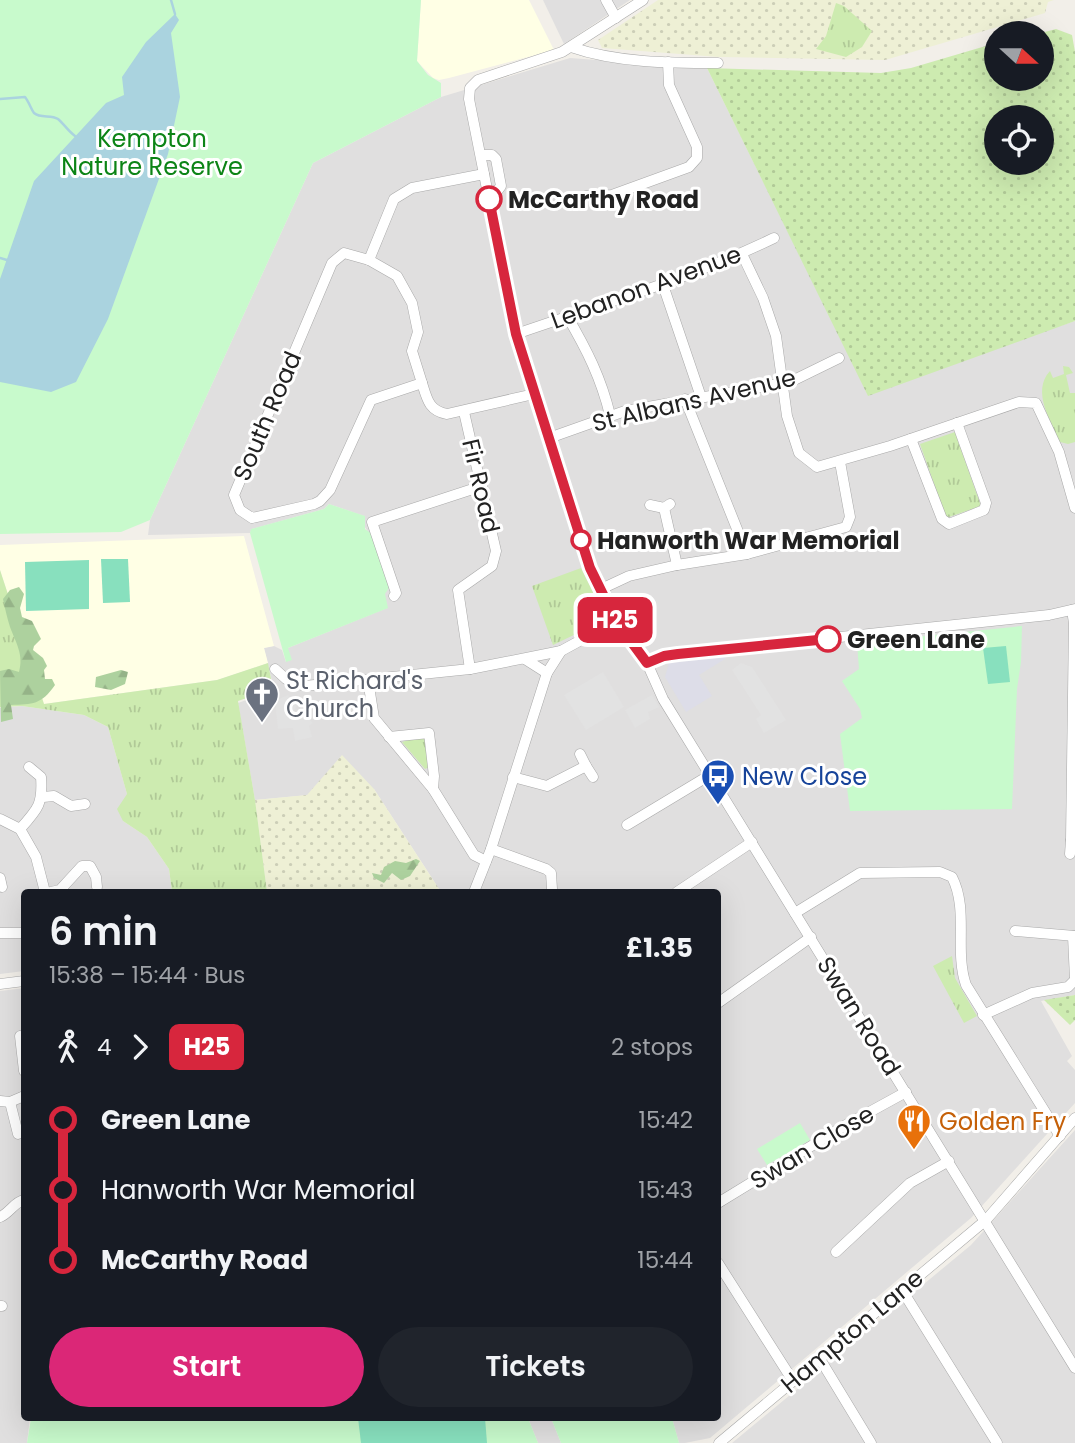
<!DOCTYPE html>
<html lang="en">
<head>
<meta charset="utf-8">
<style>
	:root { --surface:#171b24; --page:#20242c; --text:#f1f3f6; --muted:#9ea1a6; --accent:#db2777 }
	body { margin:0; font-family:Poppins,sans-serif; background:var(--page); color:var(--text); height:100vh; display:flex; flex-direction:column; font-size:26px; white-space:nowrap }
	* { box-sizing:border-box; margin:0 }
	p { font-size:23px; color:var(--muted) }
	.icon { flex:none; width:38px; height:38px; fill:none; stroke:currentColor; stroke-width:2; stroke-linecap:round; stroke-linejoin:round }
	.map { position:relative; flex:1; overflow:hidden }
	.side { position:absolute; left:21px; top:889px; width:700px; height:532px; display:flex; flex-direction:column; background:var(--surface); border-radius:7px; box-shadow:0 7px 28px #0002 }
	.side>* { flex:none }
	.badge { padding:0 14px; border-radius:10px; font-size:24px; line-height:46px }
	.needle { width:46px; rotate:111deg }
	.buttons { position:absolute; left:984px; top:21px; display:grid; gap:14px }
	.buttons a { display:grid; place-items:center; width:70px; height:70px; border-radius:50%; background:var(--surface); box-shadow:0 7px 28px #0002; font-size:35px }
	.map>.badge { position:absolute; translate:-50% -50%; box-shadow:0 0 0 4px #fff }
	.legs { display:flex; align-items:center; gap:10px; height:77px; padding:0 28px; font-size:23px }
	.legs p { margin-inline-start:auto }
	.overview { display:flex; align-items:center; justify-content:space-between; height:119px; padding:0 28px }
	h1 { font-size:38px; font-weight:600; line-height:52px }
	.button { display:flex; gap:14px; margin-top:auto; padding:14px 28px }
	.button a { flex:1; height:80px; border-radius:42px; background:var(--accent); color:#fff; font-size:28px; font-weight:600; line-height:80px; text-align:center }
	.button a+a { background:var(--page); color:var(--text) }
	ul { padding:0 28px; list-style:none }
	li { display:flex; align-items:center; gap:24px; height:70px; font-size:26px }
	li i { display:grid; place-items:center; width:10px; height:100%; margin:0 9px; background:currentColor }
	li i::after { content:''; width:18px; height:18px; margin:-9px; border:5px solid; border-radius:50%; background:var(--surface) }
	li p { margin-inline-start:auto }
	li:first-child i { background:linear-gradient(#0000 50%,currentColor 0) }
	li:last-child i { background:linear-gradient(currentColor 50%,#0000 0) }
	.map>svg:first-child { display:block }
	.residential { fill:#e0dfdf }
	.education { fill:#ffffe5 }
	.farmland { fill:url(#farmland-dots) }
	.grass { fill:url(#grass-tufts) }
	.forest { fill:url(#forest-firs) }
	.park { fill:#c8facc }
	.garden { fill:url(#garden-dots); fill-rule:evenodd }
	.pitch { fill:#88e0be }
	.parking { fill:#e2e2e2 }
	.plaza { fill:#dddde8 }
	.water { fill:#aad3df }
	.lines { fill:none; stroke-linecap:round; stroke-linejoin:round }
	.stream { stroke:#aad3df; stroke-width:2.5 }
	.minor-casing { stroke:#a9a9a9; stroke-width:11 }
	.minor { stroke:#fff; stroke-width:10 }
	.line-1-casing { stroke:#fff; stroke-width:16 }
	.line-1 { stroke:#d7263d; stroke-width:10 }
	.stop-1-dot { fill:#fff; stroke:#d7263d; stroke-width:3.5 }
	.labels { text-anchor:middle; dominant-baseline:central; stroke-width:6; stroke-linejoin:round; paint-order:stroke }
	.park-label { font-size:24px; fill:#0c8416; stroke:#fff }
	.stop-label { font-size:24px; font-weight:bold; fill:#222; stroke:#fff; text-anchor:start }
	.street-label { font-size:24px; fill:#222; stroke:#fff }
	.worship-label { font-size:24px; fill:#5b616d; stroke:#fff; text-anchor:start }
	.transit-label { font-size:24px; fill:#164399; stroke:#fff; text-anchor:start }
	.food-label { font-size:24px; fill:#c56008; stroke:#fff; text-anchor:start }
</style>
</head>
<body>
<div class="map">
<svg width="1075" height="1443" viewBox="0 0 1075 1443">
	<defs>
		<pattern id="farmland-dots" width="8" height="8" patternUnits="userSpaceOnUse" patternTransform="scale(1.75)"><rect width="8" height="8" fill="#eef0d5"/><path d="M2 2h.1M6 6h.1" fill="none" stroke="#ccceb7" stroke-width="1.8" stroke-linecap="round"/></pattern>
		<pattern id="grass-tufts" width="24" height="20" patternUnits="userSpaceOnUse" patternTransform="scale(1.75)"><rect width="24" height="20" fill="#cdebb0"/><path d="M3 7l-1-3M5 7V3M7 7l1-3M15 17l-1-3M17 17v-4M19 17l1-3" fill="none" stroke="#b0c997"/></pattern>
		<pattern id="forest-firs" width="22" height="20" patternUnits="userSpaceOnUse" patternTransform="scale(1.75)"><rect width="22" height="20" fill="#add19e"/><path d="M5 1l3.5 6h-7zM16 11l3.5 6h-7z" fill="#95b388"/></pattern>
		<pattern id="garden-dots" width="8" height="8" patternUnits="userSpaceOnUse" patternTransform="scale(1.75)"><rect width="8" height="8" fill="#cdebb0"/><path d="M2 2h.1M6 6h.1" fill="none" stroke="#b0c997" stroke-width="1.8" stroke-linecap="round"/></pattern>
	</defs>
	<rect width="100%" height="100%" fill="#f2efe9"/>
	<g class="residential">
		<polygon points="543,0 630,0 564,44"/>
		<polygon points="570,58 707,68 831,319 1060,326 1075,321 1075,995 1041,1001 1072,1056 1067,1061 1075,1070 1075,1103 971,1218 710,1438 685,1443 679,1443 672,1418 718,1418 718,892 441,892 374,789 255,800 238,703 274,690 264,648 274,646 282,650 286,662 288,648 387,608 368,532 363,524 364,516 329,504 324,509 252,529 250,533 148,535 150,520 313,163 441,97"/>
		<polygon points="22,706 84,715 108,727 127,794 123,821 147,837 169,869 172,892 24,892 24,971 0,974 0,708"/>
		<polygon points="24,988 24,1418 30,1418 27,1443 0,1443 0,991"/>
		<polygon points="1075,1130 1075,1443 732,1443 971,1245"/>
		<polygon points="528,1418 551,1418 561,1443 538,1443"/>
	</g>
	<g class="education">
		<polygon points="421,0 529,0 554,50 449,78 439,80 433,78 417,61"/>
		<polygon points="244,536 274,646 264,648 268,663 217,680 44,704 0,570 0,545"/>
	</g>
	<g class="farmland">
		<polygon points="658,0 1054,0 1048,2 1045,13 885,60 719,57 602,48 598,40"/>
		<polygon points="342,755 374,789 441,892 267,892 255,800 307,795"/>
	</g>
	<g class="grass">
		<polygon points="836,3 844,6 872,31 862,47 846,57 816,49 826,36"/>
		<path d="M1063,366L1069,367L1073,373L1066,375L1070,393H1075V442L1068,444L1060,442C1051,422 1031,391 1050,371L1053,378L1064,374Z"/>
		<polygon points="955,432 981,506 946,518 920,444"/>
		<polygon points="581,568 607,619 553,645 532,586"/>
		<polygon points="0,570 44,704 217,680 268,663 273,689 238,701 255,800 267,892 172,892 169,869 147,837 123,821 117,809 127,794 108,727 84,715 22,706 0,707"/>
		<polygon points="418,737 426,740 429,767 425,769 402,742"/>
		<polygon points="952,956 955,978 977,1016 964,1023 933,966"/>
	</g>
	<g class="forest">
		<path d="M19,587L24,594L20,608L22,617L32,621L41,639L34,646L33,650L43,658L47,666L44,670L45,679H52L55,685C41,705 33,704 11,705L13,719L1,722L0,671L9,669L19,672C24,655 16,643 10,627C7,618 5,608 3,599L10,590Z"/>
		<polygon points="121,670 128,672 125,684 111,690 95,687 96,677"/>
		<polygon points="416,859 420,861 410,876 401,880 392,873 384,883 374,878 372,873 381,875 384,867 395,861 406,863"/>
	</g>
	<g class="park">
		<polygon points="0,0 421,0 417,61 428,75 441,83 441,97 313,163 150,520 121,532 0,534"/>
		<polygon points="329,504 365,516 365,529 372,534 390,586 385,594 388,608 288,648 292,660 286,662 250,533 251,529 324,509"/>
		<polygon points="1022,626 1021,662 1017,689 1012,809 850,811 840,734 862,718 860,709 842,681 859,669 857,643"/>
		<polygon points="800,1123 810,1140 767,1165 757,1149"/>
		<polygon points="31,1418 528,1418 538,1443 27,1443"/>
		<polygon points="551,1418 672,1418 679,1443 561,1443"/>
	</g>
	<g class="garden">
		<path d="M1056,29L1072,35L1075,52V321L868,396L707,68L881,73L911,68L996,43V79H1041V33ZM1041,117V163H996V117Z"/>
		<polygon points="1075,995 1075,1020 1070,1025 1044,1000"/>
	</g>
	<g class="pitch">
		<polygon points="101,559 128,559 130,602 103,603"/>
		<polygon points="89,560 89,609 26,611 25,562"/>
		<polygon points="1006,646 1010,682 988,684 983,648"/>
		<polygon points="358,1418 485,1418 487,1443 361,1443"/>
	</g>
	<g class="parking">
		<polygon points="741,663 752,667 786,720 764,733 756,719 761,715 732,670"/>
		<polygon points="603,672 624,707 586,730 564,695"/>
		<polygon points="288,695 297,705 294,711 297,713 301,711 313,723 309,726 312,737 295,741 293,728 278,729 275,701"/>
		<polygon points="652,695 659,707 648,712 650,719 635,728 625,710"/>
	</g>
	<polygon class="plaza" points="726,656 725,659 699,675 712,696 686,712 665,677 669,663"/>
	<polygon class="water" points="175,14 179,20 171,33 180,97 168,154 108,319 76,382 51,392 0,382 0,279 34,181 106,103 124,95 122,77 146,42"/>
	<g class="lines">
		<g class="stream">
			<polyline points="171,0 175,14"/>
			<path d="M0,99L25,97C29,102 31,109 34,113C41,119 51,114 58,119C64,124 68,131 75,136"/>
			<polyline points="0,258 7,260"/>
		</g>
		<g class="minor-casing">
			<g id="minor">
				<polyline points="606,0 616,18"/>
				<polyline points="643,0 562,52 478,80 470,88 469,99 516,334 534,394 593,575 616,621 647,663 663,699 1075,1368"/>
				<path d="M571,47C617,63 670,63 718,63"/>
				<polyline points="481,155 492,155 496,159 501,186 498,190 487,193"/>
				<polyline points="586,196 612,195 689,167 697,158 697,147 669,85 668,62"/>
				<polygon points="344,253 369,260 397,276 412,303 418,332 412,351 422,383 371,400 330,490 320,501 314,504 252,518 240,510 234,495 332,263"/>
				<polyline points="742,254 763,298 776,336 787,416 799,453 817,467 890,446 1019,402 1036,403 1059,452 1075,508"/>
				<polyline points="369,260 394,199 412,188 484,174"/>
				<polyline points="663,285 701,397"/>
				<path d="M567,316C587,350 601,378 610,415"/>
				<path d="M516,334C603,304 691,278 774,238"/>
				<path d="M422,383C427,399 429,411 447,414L534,394"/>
				<polyline points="464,412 496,551 492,566 458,590 470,669"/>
				<polyline points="549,438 625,411 790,382 839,358"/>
				<polyline points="911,439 942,519 949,524 984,510 986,503 957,423"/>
				<polyline points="650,505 664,508 670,504"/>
				<polyline points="664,508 677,565"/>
				<polyline points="747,554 846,527 850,517 840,462"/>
				<polyline points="599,590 629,576 677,565 747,554 685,399"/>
				<polyline points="394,596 396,593 372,522 482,486"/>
				<polyline points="1072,610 1074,623 1071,840 1075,840"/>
				<polyline points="525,659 547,673"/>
				<polyline points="647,663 664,656 678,654 1049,615 1075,609"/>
				<polyline points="275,669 286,679 305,686 470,669 561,651"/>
				<polyline points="368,680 374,718 433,789 474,855 486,861"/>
				<polyline points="389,737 429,733 434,776 433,789"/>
				<polyline points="580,754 586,766"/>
				<polyline points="513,777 547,786 586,766 593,777"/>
				<polyline points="43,797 54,796 71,806 85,804"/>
				<polyline points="0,819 20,829 36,857 45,892"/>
				<polyline points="627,825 710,775"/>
				<path d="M20,829C38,809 43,804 41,777L29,767"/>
				<polyline points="491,849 546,869 551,873 552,889"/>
				<polyline points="1070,854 1071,840"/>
				<polyline points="0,878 2,887"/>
				<polyline points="51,892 60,890 82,866 90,866 96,877 97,887"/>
				<polyline points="474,892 491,849 547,673 561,651 616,621"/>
				<polyline points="677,892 752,842"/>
				<path d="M795,913L860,873L940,872L952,877C969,910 954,950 966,985L1060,1136"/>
				<polyline points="1015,931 1075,936"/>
				<polyline points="0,933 24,933"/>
				<polyline points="1073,936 1075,979"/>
				<polyline points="0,984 24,981"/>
				<polyline points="718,1003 811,937"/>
				<polyline points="983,1015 1032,993 1068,987 1075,980"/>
				<polyline points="20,1036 24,1071"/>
				<polyline points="0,1101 10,1102 24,1096"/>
				<polyline points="10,1102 18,1134"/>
				<polyline points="718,1203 844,1126 906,1092"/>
				<path d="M0,1217C10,1213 14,1202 24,1200"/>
				<polyline points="836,1252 910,1183 949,1161"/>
				<polyline points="718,1263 793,1381"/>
				<polyline points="902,1290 997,1443"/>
				<polyline points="0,1306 2,1306"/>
				<polyline points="820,1359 871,1443"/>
				<polyline points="719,1443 986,1220 1075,1118"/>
			</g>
		</g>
		<use href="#minor" class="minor"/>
	</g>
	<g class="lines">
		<g class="line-1-casing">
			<polyline id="line-1" points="489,199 516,334 590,568 616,621 647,663 664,656 678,654 828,639"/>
		</g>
		<use href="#line-1" class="line-1"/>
	</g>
	<defs>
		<g id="church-pin" transform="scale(1.75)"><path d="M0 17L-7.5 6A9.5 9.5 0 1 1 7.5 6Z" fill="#6b7280" stroke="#fff"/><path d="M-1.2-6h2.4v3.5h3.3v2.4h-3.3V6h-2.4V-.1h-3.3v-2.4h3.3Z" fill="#fff"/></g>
		<g id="bus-pin" transform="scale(1.75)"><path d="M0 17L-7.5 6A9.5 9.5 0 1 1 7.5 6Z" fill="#1a4fb4" stroke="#fff"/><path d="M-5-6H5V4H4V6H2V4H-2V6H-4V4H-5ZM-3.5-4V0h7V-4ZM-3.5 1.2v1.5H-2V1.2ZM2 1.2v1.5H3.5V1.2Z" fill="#fff"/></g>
		<g id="restaurant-pin" transform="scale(1.75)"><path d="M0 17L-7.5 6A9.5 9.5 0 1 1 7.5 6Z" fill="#e8710a" stroke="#fff"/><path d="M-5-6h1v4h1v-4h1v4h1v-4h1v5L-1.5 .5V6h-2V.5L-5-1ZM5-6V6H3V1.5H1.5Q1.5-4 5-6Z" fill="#fff"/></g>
	</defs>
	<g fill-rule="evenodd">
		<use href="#church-pin" x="262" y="694"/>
		<use href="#bus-pin" x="718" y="776"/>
		<use href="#restaurant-pin" x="914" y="1121"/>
	</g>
	<g class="stop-1-dot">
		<circle cx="489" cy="199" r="12"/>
		<circle cx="581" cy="540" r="9"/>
		<circle cx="828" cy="639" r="12"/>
	</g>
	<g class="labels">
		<g class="park-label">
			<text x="152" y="138">Kempton<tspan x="152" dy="28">Nature Reserve</tspan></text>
		</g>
		<g class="stop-label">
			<text x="508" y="199">McCarthy Road</text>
			<text x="597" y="540">Hanworth War Memorial</text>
			<text x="847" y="639">Green Lane</text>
		</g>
		<g class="street-label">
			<text transform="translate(646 287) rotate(-20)">Lebanon Avenue</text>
			<text transform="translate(694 400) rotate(-13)">St Albans Avenue</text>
			<text transform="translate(267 416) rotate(-67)">South Road</text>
			<text transform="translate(481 486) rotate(77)">Fir Road</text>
			<text transform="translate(859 1016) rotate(58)">Swan Road</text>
			<text transform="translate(812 1147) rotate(-31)">Swan Close</text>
			<text transform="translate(852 1331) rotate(-40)">Hampton Lane</text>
		</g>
		<g class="worship-label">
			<text x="286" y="680">St Richard's<tspan x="286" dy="28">Church</tspan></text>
		</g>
		<g class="transit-label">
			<text x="742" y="776">New Close</text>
		</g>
		<g class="food-label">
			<text x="939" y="1121">Golden Fry</text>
		</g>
	</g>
</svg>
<div class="buttons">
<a><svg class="needle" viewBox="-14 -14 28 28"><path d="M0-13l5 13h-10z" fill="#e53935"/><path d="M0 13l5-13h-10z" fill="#9ea1a6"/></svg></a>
<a><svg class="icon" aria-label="locate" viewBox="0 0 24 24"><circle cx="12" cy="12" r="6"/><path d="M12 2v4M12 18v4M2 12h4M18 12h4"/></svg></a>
</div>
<b class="badge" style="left:615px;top:620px;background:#d7263d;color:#fff">H25</b>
<section class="side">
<div class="overview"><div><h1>6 min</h1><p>15:38 – 15:44 · Bus</p></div><b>£1.35</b></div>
<div class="legs"><svg class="icon" aria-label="walk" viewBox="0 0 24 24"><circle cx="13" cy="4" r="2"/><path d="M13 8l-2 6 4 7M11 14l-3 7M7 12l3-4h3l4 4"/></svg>4<svg class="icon" aria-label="forward" viewBox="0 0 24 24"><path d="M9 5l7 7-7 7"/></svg><b class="badge" style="background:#d7263d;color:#fff">H25</b><p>2 stops</p></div>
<ul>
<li><i style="color:#d7263d"></i><b>Green Lane</b><p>15:42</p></li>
<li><i style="color:#d7263d"></i><span>Hanworth War Memorial</span><p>15:43</p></li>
<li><i style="color:#d7263d"></i><b>McCarthy Road</b><p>15:44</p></li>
</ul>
<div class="button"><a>Start</a><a>Tickets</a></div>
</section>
</div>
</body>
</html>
